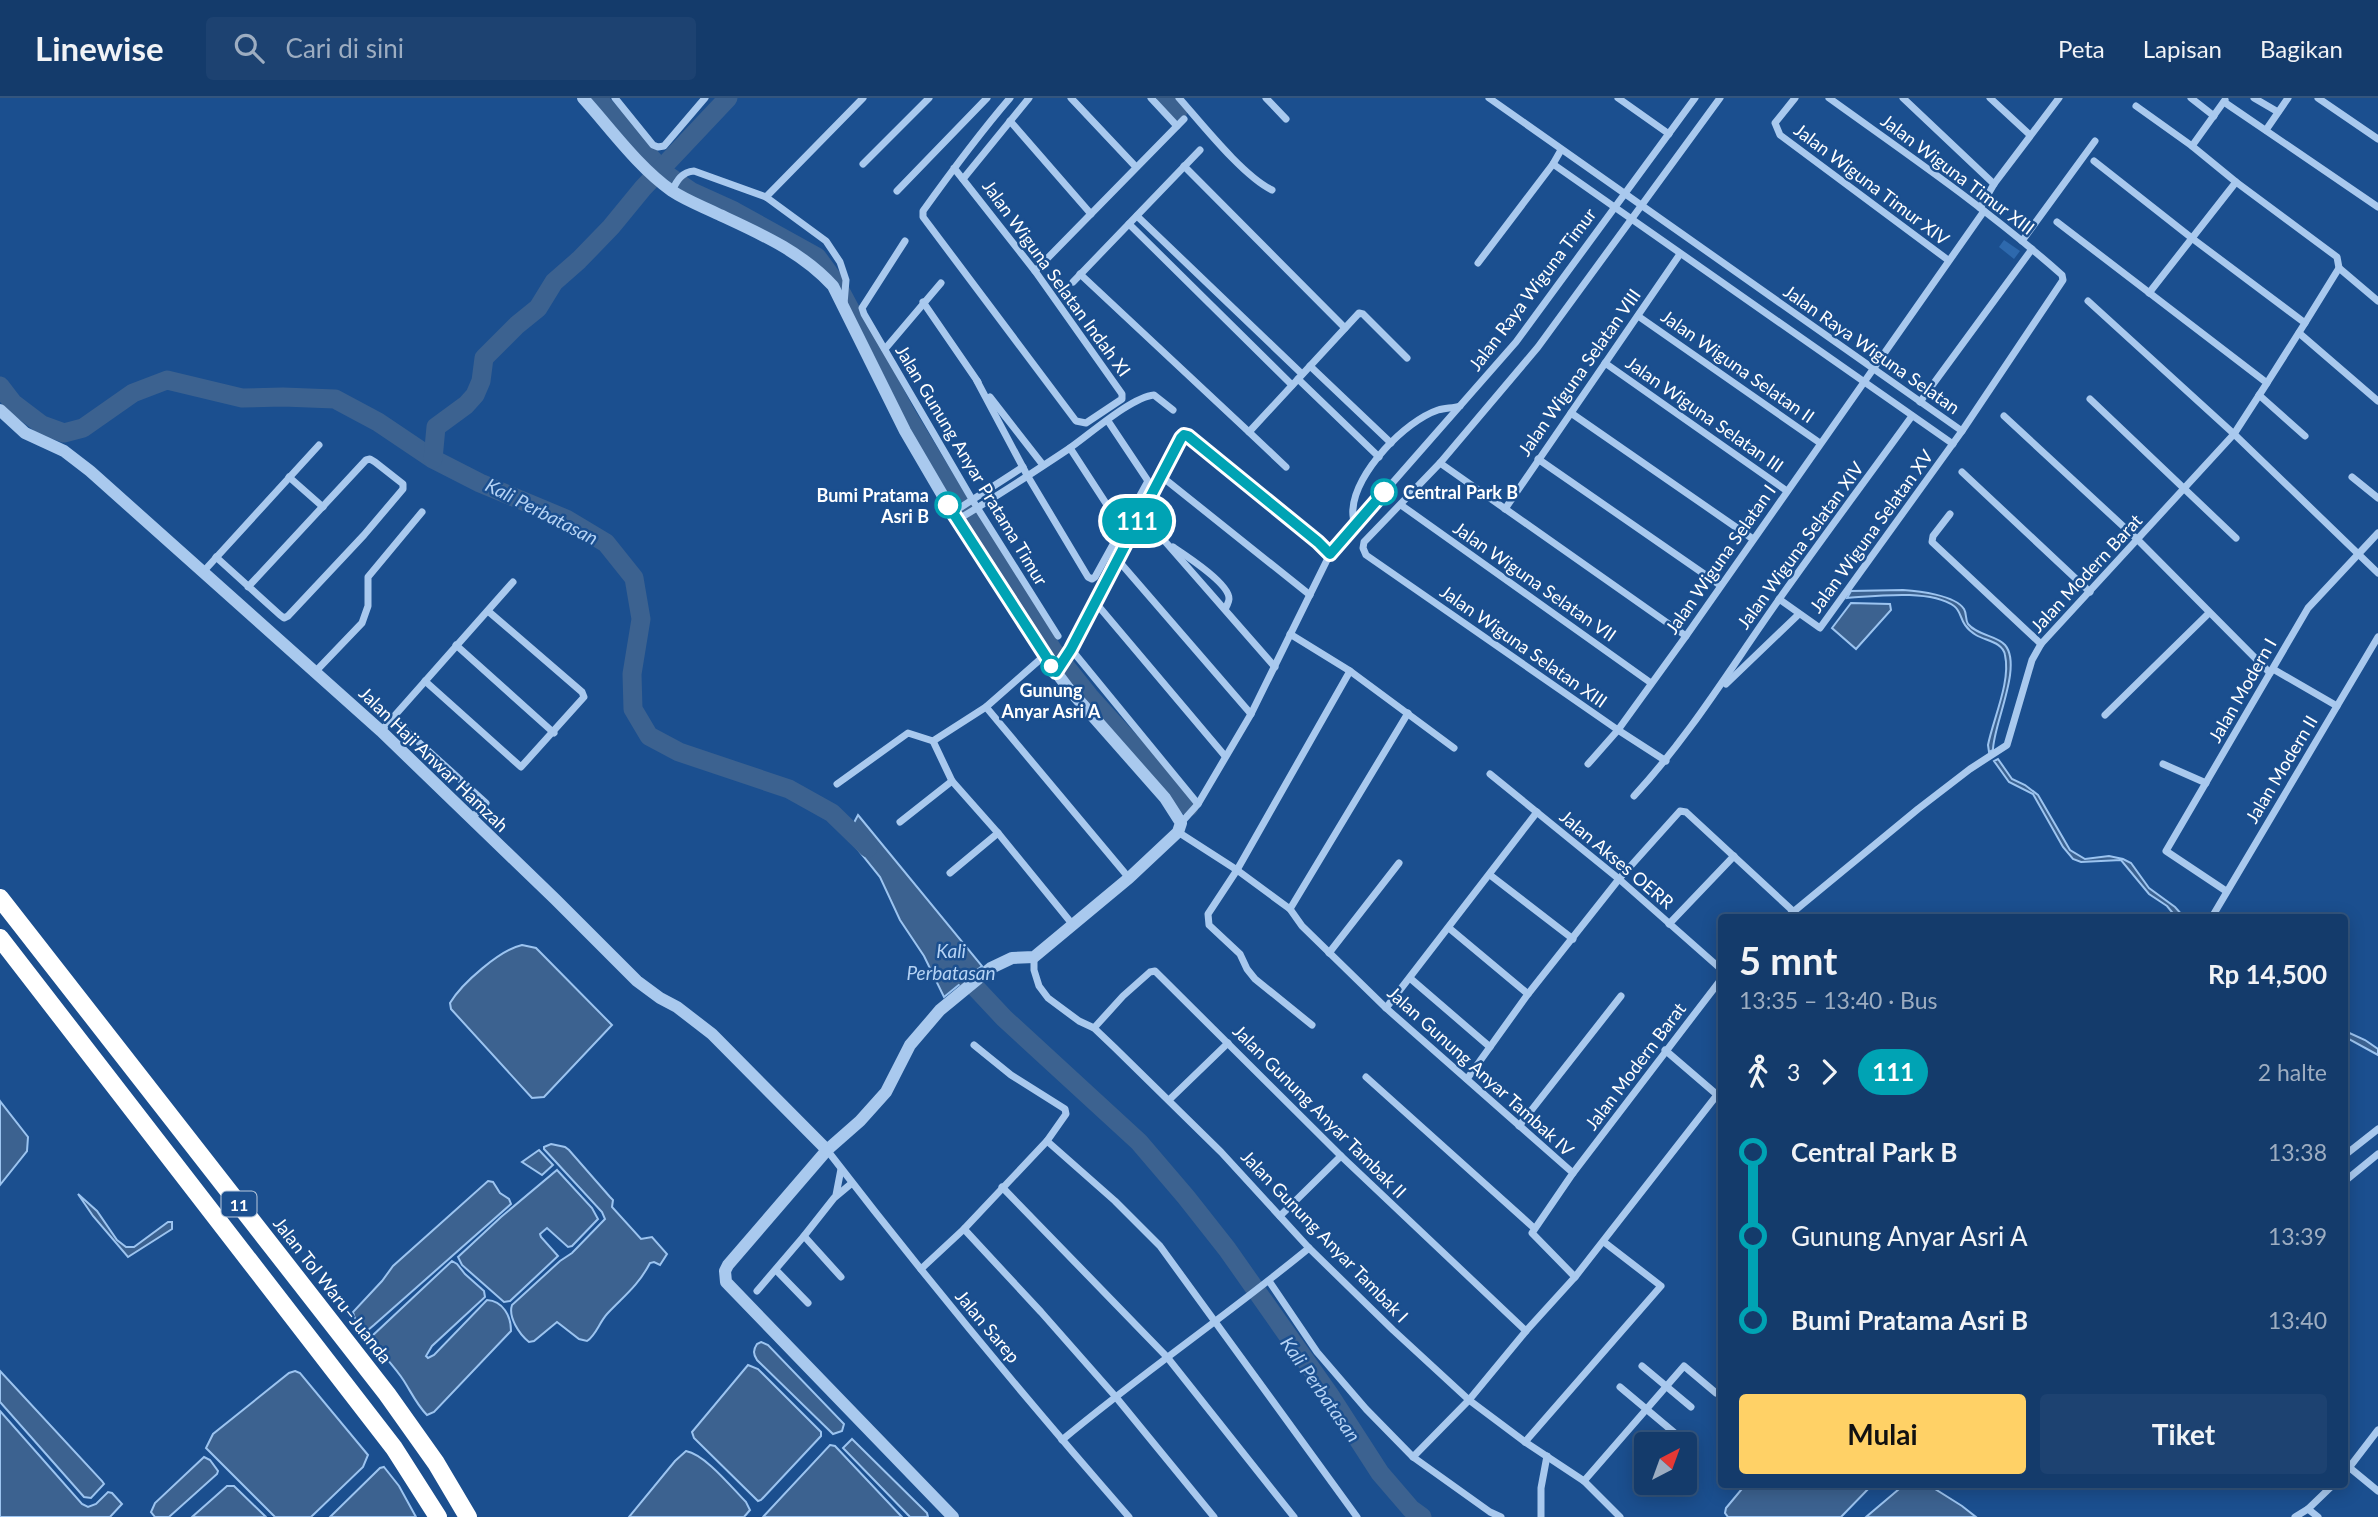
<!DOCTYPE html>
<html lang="id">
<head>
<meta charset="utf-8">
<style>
	:root { --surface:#143b6b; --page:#1d4271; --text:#f1f3f6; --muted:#9dadc1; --line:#33557e; --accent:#ffd166 }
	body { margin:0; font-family:Lato,sans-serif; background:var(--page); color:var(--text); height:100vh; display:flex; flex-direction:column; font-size:26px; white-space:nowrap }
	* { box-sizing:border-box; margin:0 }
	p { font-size:23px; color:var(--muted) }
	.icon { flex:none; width:38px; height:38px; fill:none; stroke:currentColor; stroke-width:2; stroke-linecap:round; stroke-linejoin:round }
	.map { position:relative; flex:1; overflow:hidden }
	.panel { position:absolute; left:1718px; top:816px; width:630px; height:574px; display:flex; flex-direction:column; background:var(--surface); border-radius:7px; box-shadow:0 4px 18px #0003,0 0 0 2px var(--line) }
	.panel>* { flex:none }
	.badge { padding:0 14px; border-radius:23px; font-size:24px; line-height:46px }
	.needle { width:46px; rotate:41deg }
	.controls { position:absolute; left:1634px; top:1334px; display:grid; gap:14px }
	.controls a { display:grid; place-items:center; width:63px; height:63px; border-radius:7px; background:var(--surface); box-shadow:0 4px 18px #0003,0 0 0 2px var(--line); font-size:35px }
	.map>.badge { position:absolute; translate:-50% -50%; box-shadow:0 0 0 4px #fff }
	.legs { display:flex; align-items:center; gap:10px; height:77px; padding:0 21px; font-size:23px }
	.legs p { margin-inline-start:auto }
	.headline { display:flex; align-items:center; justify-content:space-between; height:119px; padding:0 21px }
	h1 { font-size:38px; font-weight:700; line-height:52px }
	.action { display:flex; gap:14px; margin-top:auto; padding:14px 21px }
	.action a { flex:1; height:80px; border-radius:7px; background:var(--accent); color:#111; font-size:28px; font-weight:700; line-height:80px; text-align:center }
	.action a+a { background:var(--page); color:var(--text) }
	ul { padding:0 21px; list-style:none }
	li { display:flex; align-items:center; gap:24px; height:84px; font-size:26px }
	li i { display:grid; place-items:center; width:10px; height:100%; margin:0 9px; background:currentColor }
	li i::after { content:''; width:18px; height:18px; margin:-9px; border:5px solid; border-radius:50%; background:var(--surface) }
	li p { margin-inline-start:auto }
	li:first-child i { background:linear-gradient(#0000 50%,currentColor 0) }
	li:last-child i { background:linear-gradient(currentColor 50%,#0000 0) }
	header { display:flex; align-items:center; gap:42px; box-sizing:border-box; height:98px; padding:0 35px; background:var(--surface); border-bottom:2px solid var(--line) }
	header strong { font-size:33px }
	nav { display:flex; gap:38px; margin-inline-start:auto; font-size:24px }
	.search { width:490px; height:63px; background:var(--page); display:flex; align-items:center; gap:18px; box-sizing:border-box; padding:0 24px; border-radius:7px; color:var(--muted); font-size:26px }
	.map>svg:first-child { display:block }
	.green { fill:#2e69ad }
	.water { fill:#3c6290; stroke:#9cc4f0; stroke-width:2 }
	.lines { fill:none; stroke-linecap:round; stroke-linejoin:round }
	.river { stroke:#3c6290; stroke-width:19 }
	.minor { stroke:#a9c9ee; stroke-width:7 }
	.tertiary { stroke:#a9c9ee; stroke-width:12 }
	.motorway { stroke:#fff; stroke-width:18 }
	.line-1-casing { stroke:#fff; stroke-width:16 }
	.line-1 { stroke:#00a3b4; stroke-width:10 }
	.stop-1-dot { fill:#fff; stroke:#00a3b4; stroke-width:3.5 }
	.labels { text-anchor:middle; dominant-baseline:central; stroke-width:5; stroke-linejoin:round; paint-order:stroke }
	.shield { fill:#1b4f8f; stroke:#bbcadd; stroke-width:2 }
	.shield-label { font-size:16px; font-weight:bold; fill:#fff }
	.street-label { font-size:18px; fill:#fff; stroke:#1b4f8f }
	.stop-label { font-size:18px; font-weight:bold; fill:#fff; stroke:#1b4f8f; text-anchor:start }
	.water-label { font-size:19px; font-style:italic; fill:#b5d3f5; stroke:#1b4f8f }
</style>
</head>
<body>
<header>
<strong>Linewise</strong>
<div class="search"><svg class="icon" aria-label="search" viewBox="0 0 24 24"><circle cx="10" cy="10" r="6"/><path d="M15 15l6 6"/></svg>Cari di sini</div>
<nav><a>Peta</a><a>Lapisan</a><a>Bagikan</a></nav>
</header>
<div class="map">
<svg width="2378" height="1419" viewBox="0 0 2378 1419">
	<rect width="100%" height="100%" fill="#1b4f8f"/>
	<polygon class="green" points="2004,142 2020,153 2014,161 1999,149"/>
	<g class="water">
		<path d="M1903,492C1918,493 1955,497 1964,511C1967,516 1965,521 1968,526C1978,538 1996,537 2005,547C2023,568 1993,627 1993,652L1989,654L1988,647C1993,621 2011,584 2005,557C2003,544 1986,543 1976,537C1958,526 1963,514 1954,508C1930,491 1876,498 1847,500L1851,493Z"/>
		<polygon points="1851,505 1890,506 1891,512 1856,551 1832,530"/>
		<polygon points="1998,661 2012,681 2025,687 2038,697 2070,752 2085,761 2109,758 2123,761 2131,765 2149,790 2175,809 2184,819 2176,819 2167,808 2149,796 2121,762 2081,764 2073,761 2063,749 2033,696 2009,684 1994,663"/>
		<polygon points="858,717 982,868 944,899 924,858 900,822 880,779 847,738"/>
		<path d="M522,847L536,850L612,927L544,999L532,1000L451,911L450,905C462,885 500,852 522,847Z"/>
		<polygon points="2345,933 2365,942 2378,951 2378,957 2345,939"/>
		<polygon points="0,1003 28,1039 27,1053 0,1087"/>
		<path d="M551,1046L565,1049L569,1052L610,1099L613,1102L612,1109L641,1141L652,1139L667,1156L660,1167L654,1164L650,1165C638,1188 624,1198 607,1216C599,1225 596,1237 587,1243L579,1241L557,1224L534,1243L529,1244C519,1236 508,1219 512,1207L560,1163L572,1155L605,1121L602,1114L544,1051V1049Z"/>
		<polygon points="539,1052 553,1067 542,1077 522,1064"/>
		<polygon points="557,1072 592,1110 598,1121 572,1148 568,1149 547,1130 540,1136 541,1139 558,1158 510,1203 504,1204 462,1167 458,1159 501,1119"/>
		<path d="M488,1083L493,1084L500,1095L509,1101L511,1106L374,1227L368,1232C361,1228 354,1222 353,1214L382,1183L393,1168Z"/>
		<polygon points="78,1096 97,1113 117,1142 126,1149 134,1149 168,1124 172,1124 172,1131 128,1159 93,1118"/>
		<path d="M452,1163L457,1166L465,1176L484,1193L485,1199L432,1248L426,1258L428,1260L434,1257L487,1202C503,1203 511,1218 511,1233L434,1314L427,1317C417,1307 411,1294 404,1283C395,1269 381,1255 371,1242V1239Z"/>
		<path d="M761,1244L768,1247L844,1326L842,1333L833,1336L757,1262C753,1256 753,1252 757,1246Z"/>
		<polygon points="748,1267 758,1271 821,1334 821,1338 761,1402 758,1403 694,1340 692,1334"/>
		<polygon points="0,1273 102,1383 104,1386 91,1400 84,1399 0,1304"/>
		<polygon points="295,1273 300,1275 368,1357 363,1369 311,1419 275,1419 206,1350 213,1336 289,1275"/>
		<polygon points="0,1313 82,1406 88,1409 96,1406 108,1394 112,1395 122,1406 110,1419 0,1419"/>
		<polygon points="852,1341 927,1415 928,1419 910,1419 843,1350"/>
		<polygon points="830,1347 835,1348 902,1419 763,1419"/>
		<path d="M686,1353C706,1357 732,1390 746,1404L750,1412L744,1419H629L675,1363Z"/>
		<polygon points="204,1359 210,1362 218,1373 217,1376 169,1419 155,1419 151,1414 155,1405"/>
		<polygon points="384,1369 399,1388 416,1419 330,1419 380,1370"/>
		<polygon points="1746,1386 1873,1386 1841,1419 1728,1419 1725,1415 1726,1410"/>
		<polygon points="1905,1386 1927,1386 1962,1408 1976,1419 1866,1419"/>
		<polygon points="227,1388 234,1388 266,1419 192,1419"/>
	</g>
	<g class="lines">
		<g class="river">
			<polyline points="597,0 654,63 660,72 692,94 734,113 817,159 836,185 904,312 959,404 1054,554 1089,598 1189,709"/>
			<polyline points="1166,0 1178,13"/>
			<polyline points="0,288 13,305 42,327 64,335 83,330 133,295 167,282 242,300 283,299 335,301 378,324 433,361 480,385 566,421 606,445 634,480 641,521 632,576 633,611 649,638 679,654 789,691 832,715 868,750"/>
			<polyline points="433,361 436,329 466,307 475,297 481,283 484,260 517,227 538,210 554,184 579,162 611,129 643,90 728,0"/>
			<polyline points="959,872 1004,920 1139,1044 1186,1099 1227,1151 1329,1296 1380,1375 1411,1411 1422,1419"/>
		</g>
		<g class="minor">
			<polyline points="615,0 653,47 658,49 664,48 705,0"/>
			<polyline points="1071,0 1136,69"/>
			<polyline points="1151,0 1177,28"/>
			<path d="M1179,0C1202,26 1243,78 1272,92"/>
			<polyline points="1266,0 1286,21"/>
			<polyline points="1489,0 1962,333"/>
			<polyline points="1618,0 1669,36"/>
			<polyline points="1795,0 1775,25 1780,37 1948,162"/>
			<polyline points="1903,0 1994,86"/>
			<polyline points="1990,0 2030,37"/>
			<polyline points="2191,0 2214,18"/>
			<polyline points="2254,0 2278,14"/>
			<polyline points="2318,0 2378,41"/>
			<polyline points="2224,4 2378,109"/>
			<polyline points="2136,8 2192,48 2225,2"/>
			<polyline points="1010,23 1091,116"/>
			<polyline points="2266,32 2288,0"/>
			<polyline points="2192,48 2236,84 2337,159 2339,170 2305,225"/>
			<polyline points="2094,63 2193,141 2305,225 2267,285"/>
			<polyline points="863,66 929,0"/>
			<polyline points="1553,66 1953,346"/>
			<polyline points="1184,68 1345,230"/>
			<path d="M954,70L1035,173L1122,296V301L1086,325L1076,323L923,119V113C951,74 979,36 1010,0"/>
			<polyline points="963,81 1029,0"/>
			<path d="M672,93C677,82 682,74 694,73L766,99L826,143L840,164L846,182L844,206"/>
			<polyline points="897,93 987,0"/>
			<polyline points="766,99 863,0"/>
			<polyline points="1980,110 1994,86 2059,0"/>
			<polyline points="1137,118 1302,276"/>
			<polyline points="2057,124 2267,285 2234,336 2088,203"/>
			<polyline points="1129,126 1292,287"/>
			<polyline points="905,143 862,210 864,216 973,403 1058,538"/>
			<polyline points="2022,143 2095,43"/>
			<polyline points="1478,165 1553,66 1561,52"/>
			<polyline points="2339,170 2378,203"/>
			<polyline points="1035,173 1184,21"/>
			<polyline points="1080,176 1249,334"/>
			<polyline points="1073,184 1200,52"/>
			<polyline points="2149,195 2236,84"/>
			<polyline points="923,204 978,284"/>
			<polyline points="1638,218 1820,345"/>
			<polyline points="2299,235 2378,303"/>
			<polyline points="885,251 941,185"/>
			<polyline points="1605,265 1787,393"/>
			<polyline points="1310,268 1391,345"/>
			<polyline points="1298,281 1379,359"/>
			<polyline points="977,283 1027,377 1088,479 1092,481 1095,479 1148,383 1108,323"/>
			<polyline points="2259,297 2305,338"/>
			<polyline points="990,299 1043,367"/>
			<polyline points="2090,301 2236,440"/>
			<polyline points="1920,304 2032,151"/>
			<polyline points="1571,315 1753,441"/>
			<polyline points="2004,318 2138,442 2270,575"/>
			<polyline points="1070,350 1122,430"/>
			<polyline points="1538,361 1720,487"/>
			<polyline points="1440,365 1686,538"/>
			<polyline points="1286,369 1249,334 1359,215 1363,216 1407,260"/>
			<polyline points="1962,374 2090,494"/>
			<polyline points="1161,378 1310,497"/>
			<polyline points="289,379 323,409"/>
			<polyline points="2352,379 2378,400"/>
			<polyline points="1401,407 1651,585"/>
			<polyline points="1505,411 1680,156"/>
			<polyline points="952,415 1023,369"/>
			<polyline points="1141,416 1275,569"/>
			<polyline points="1950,416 1933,438 1932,444 2041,546"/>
			<path d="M957,422C994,400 1031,376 1067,352C1088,338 1131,299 1154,297L1173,312"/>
			<path d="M1354,427C1354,422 1352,416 1353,411C1355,375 1405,323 1438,312C1445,310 1453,310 1460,308"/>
			<path d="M1173,449C1185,457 1230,486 1229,501C1229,503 1226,510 1225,511"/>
			<polyline points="216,459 280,517 284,520 288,518 364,437 403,391 403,386 375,364 370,361 366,362 248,489"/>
			<polyline points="1117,461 1251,616"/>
			<polyline points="203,474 319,347"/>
			<path d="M1779,501L1820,530L1962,333L2063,182L2062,177C1989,112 1908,57 1829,0"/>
			<polyline points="1095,504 1225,658"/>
			<polyline points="1290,536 1350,573 1454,650"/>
			<polyline points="456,547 554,635"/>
			<polyline points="2273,571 2337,608"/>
			<polyline points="316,573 362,525 368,508 368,479 422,414"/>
			<polyline points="1056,574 1071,551"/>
			<polyline points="425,583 521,669 584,599 582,594 488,513"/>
			<polyline points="1726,586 1799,516"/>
			<polyline points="986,609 1129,780"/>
			<polyline points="2105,617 2209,515"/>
			<polyline points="392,620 486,705 471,721"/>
			<polyline points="381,633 513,484"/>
			<polyline points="933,643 952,683 998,735 1073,827"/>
			<polyline points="1666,663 1618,632 1366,457 1363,450 1364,444 1440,365 1538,249 1720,0"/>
			<polyline points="1588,666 1618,632 1686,538 1984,113"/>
			<polyline points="2163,666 2206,685"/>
			<polyline points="1490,676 1619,781 1722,872"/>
			<polyline points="837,686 908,635 933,643 986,609 1044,558"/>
			<path d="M1634,698C1692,635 1731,569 1780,500C1823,439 1868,379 1912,318"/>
			<polyline points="1198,706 1071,551 1181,340 1188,338 1318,444 1330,456"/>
			<polyline points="900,724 952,683"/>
			<polyline points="1181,725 1198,706 1251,616 1330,456 1516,244 1695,0"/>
			<polyline points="1178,734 1237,772 1290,811 1302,828 1386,910 1573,1075 1532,1135 1575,1179 1526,1233 1469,1302 1413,1359"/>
			<polyline points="950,775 998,735"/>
			<polyline points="1490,777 1573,841"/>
			<polyline points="2226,793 2166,753 2308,510 2378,435"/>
			<polyline points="1290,811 1408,615"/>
			<polyline points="1787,819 1918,711 1970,671 2007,647 2032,562 2041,546 2234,336 2378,475"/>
			<polyline points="2212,819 2378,539"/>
			<polyline points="1669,826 1734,758"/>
			<polyline points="1449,830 1528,896"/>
			<polyline points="1329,855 1399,765"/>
			<polyline points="1034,859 1034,872 1039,888 1048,900 1079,923 1094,930 1115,950 1221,1054 1309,1150 1393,1232 1469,1302 1525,1344 1584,1383 1620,1419"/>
			<polyline points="1411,881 1490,949"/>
			<polyline points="1386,910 1537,714"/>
			<polyline points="1312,927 1255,881 1247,871 1240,856 1209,827 1208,816 1237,772 1350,573"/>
			<polyline points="1094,930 1123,898 1150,874 1155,873 1341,1058 1526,1233"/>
			<polyline points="1665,952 1722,1001"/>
			<polyline points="1366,979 1534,1130"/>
			<polyline points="1467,981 1528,896 1619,781 1680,713 1686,714 1794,814"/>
			<polyline points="1169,1002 1228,945"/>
			<polyline points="1519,1028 1621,898"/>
			<polyline points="1047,1043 1115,1103 1160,1148 1357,1419"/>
			<path d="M827,1052C924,1178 1025,1300 1129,1419"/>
			<polyline points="2345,1057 2378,1031"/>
			<polyline points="1573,1075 1722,880"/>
			<polyline points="2345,1083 2378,1056"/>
			<polyline points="1002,1089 1167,1259 1294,1419"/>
			<polyline points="836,1097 841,1071"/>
			<polyline points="1280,1118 1341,1058"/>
			<polyline points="964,1131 1041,1214 1115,1298 1214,1419"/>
			<polyline points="804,1138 841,1179"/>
			<polyline points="921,1171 964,1131 1047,1043 1066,1016 1065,1011 1011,977 974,947"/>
			<polyline points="776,1172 808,1205"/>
			<polyline points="1575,1179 1717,997"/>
			<polyline points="1269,1183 1317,1254 1366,1311 1413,1359 1490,1414 1501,1419"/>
			<polyline points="757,1193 804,1138 834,1100 852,1085"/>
			<polyline points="1642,1268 1691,1309"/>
			<polyline points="1620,1289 1695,1352"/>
			<path d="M1062,1342C1142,1275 1229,1216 1309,1150"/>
			<polyline points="1525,1344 1661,1188 1604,1144"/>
			<polyline points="2350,1370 2378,1393"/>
			<polyline points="2345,1375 2378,1332"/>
			<polyline points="1584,1383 1684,1268 1716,1295"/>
			<polyline points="2308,1411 2318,1419"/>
			<polyline points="1541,1419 1541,1390 1547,1358"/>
			<polyline points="2295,1419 2308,1411 2334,1386"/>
		</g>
		<g class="tertiary">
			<path d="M583,0C611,31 638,69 672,93C687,103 704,109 720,117C761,136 802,154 833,188L905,333L957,422L1044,558L1068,590L1165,700L1181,725L1178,734L1129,780L1034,859L1012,860L991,870L940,912L910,947L886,994L860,1023L827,1052L728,1167L725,1173L726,1184L953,1419"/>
			<polyline points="0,312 25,335 64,353 90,373 381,633 555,801 637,883 660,900 677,909 712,936 827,1052"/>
		</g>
		<g class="motorway">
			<polyline points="0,800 387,1296 436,1365 468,1419"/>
			<polyline points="0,840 394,1350 438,1419"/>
		</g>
	</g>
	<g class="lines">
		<g class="line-1-casing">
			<polyline id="line-1" points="948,407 1056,574 1071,551 1181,340 1184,337 1188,338 1318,444 1330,456 1384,394"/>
		</g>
		<use href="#line-1" class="line-1"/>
	</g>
	<g class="stop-1-dot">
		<circle cx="1384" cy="394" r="12"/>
		<circle cx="948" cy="407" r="12"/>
		<circle cx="1051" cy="568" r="9"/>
	</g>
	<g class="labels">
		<rect class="shield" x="221.5" y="1093.5" width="35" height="25" rx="5"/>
		<g class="shield-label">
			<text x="239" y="1106">11</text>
		</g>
		<g class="street-label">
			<text transform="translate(1958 76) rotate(37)">Jalan Wiguna Timur XIII</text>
			<text transform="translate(1872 86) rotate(37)">Jalan Wiguna Timur XIV</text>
			<text transform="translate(1057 180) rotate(54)">Jalan Wiguna Selatan Indah XI</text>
			<text transform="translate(1532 191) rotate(-53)">Jalan Raya Wiguna Timur</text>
			<text transform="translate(1872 251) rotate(35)">Jalan Raya Wiguna Selatan</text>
			<text transform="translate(1738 268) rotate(35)">Jalan Wiguna Selatan II</text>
			<text transform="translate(1579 274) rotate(-55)">Jalan Wiguna Selatan VIII</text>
			<text transform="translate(1705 316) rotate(35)">Jalan Wiguna Selatan III</text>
			<text transform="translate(972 367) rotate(59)">Jalan Gunung Anyar Pratama Timur</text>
			<text transform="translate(1871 433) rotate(-54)">Jalan Wiguna Selatan XV</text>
			<text transform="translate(1800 447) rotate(-54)">Jalan Wiguna Selatan XIV</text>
			<text transform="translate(1720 461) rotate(-55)">Jalan Wiguna Selatan I</text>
			<text transform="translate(2086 475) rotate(-47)">Jalan Modern Barat</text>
			<text transform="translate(1535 483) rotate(35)">Jalan Wiguna Selatan VII</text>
			<text transform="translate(1524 548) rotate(35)">Jalan Wiguna Selatan XIII</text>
			<text transform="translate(2242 592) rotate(-60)">Jalan Modern I</text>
			<text transform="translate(434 661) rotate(44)">Jalan Haji Anwar Hamzah</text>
			<text transform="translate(2281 671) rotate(-59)">Jalan Modern II</text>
			<text transform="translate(1617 761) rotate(40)">Jalan Akses OERR</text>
			<text transform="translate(1635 968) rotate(-53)">Jalan Modern Barat</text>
			<text transform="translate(1481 973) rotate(42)">Jalan Gunung Anyar Tambak IV</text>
			<text transform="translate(1320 1013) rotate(45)">Jalan Gunung Anyar Tambak II</text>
			<text transform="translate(1325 1138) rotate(46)">Jalan Gunung Anyar Tambak I</text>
			<text transform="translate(333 1192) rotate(52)">Jalan Tol Waru–Juanda</text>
			<text transform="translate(988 1228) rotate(50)">Jalan Sarep</text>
		</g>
		<g class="stop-label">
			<text x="1403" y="394">Central Park B</text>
			<text x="929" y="397" text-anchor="end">Bumi Pratama<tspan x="929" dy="21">Asri B</tspan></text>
			<text x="1051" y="592" text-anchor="middle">Gunung<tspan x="1051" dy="21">Anyar Asri A</tspan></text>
		</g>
		<g class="water-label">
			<text transform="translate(542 413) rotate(27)">Kali Perbatasan</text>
			<text x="951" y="852">Kali<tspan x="951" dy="22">Perbatasan</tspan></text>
			<text transform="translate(1321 1291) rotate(55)">Kali Perbatasan</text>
		</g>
	</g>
</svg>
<div class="controls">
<a><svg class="needle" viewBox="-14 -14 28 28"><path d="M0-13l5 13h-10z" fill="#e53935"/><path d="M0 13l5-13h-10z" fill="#9dadc1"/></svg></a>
</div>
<b class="badge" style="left:1137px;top:423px;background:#00a3b4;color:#fff">111</b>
<section class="panel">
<div class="headline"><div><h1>5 mnt</h1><p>13:35 – 13:40 · Bus</p></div><b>Rp 14,500</b></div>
<div class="legs"><svg class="icon" aria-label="walk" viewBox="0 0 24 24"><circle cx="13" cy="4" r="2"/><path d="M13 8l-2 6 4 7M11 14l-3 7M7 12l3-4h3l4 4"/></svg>3<svg class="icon" aria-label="forward" viewBox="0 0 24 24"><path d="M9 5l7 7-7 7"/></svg><b class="badge" style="background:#00a3b4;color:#fff">111</b><p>2 halte</p></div>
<ul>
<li><i style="color:#00a3b4"></i><b>Central Park B</b><p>13:38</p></li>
<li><i style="color:#00a3b4"></i><span>Gunung Anyar Asri A</span><p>13:39</p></li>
<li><i style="color:#00a3b4"></i><b>Bumi Pratama Asri B</b><p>13:40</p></li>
</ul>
<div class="action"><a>Mulai</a><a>Tiket</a></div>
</section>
</div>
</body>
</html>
